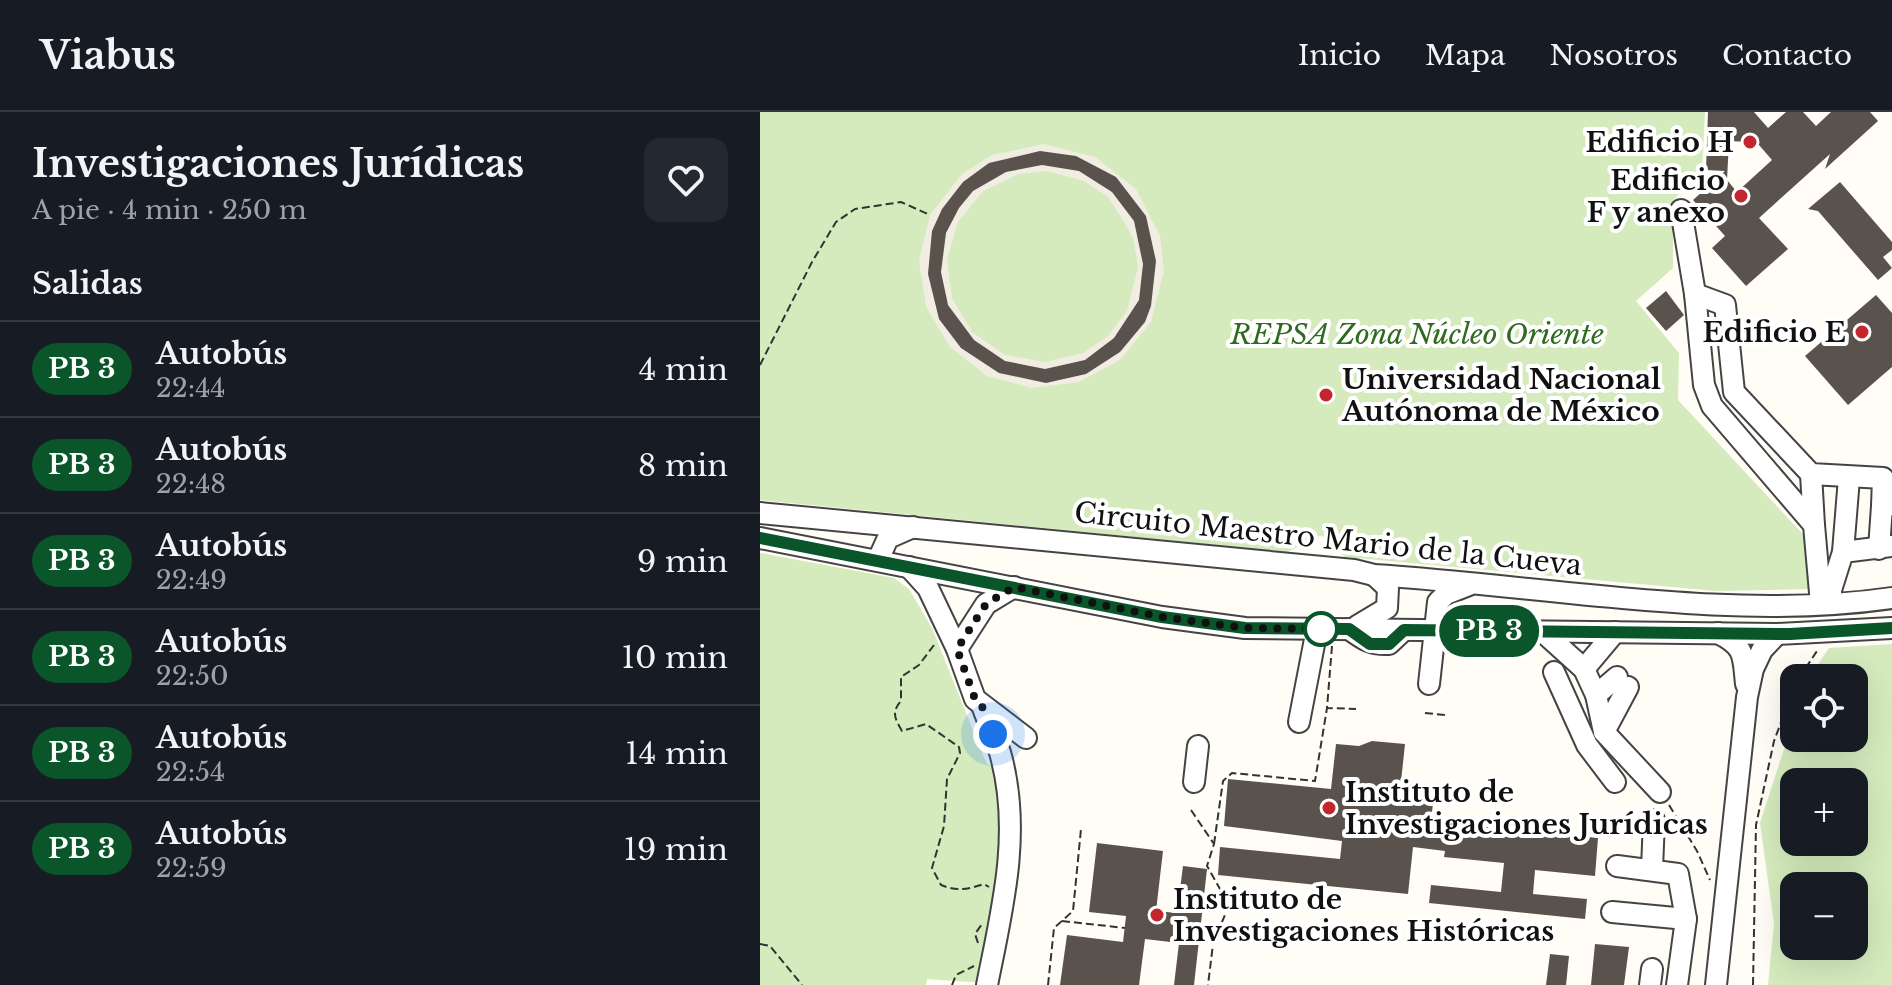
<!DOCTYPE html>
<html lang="es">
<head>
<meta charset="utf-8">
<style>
	:root { --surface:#171b24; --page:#242831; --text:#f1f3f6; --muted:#9ea1a6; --line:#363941 }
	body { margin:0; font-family:"Libre Baskerville",serif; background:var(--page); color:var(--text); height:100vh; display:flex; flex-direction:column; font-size:30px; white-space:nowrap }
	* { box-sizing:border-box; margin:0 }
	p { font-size:26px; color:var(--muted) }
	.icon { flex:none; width:44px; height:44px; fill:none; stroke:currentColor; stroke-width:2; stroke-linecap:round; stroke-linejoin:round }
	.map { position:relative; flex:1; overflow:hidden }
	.panel { display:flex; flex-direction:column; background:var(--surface); width:760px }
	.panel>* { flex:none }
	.badge { padding:0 16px; border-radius:26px; font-size:28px; line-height:52px }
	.fabs { position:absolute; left:1020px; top:552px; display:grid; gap:16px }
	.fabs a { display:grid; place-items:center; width:88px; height:88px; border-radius:16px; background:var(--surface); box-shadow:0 8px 32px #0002; font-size:40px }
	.you { position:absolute; width:40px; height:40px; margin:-20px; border:6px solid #fff; border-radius:50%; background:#1a73e8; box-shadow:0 0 0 12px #1a73e833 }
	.map>.badge { position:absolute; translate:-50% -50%; box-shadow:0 0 0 4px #fff }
	h2 { padding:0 32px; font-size:30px; line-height:72px }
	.round { display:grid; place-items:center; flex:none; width:84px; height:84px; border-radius:16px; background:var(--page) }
	.headline { display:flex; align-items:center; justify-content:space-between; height:136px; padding:0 32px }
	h1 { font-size:38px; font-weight:700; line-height:60px }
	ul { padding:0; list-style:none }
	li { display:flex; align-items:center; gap:24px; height:96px; padding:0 32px; border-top:2px solid var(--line) }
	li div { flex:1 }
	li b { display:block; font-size:30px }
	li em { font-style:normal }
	li .badge { min-width:88px; font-weight:700; text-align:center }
	header { display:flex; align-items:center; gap:48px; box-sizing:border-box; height:112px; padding:0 40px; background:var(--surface); border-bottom:2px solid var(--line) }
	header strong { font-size:38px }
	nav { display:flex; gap:44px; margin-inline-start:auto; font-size:28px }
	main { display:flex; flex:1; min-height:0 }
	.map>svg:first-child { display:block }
	.green { fill:#d5ebbd; fill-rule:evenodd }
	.plaza { fill:#f1ede2; fill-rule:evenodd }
	.building { fill:#5a524d; fill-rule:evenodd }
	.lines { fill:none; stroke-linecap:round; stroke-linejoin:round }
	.minor-casing { stroke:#444; stroke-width:24 }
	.path { stroke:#333; stroke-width:2; stroke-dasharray:8 4; stroke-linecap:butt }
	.minor { stroke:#fff; stroke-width:20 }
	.line-casing { stroke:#fff; stroke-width:18 }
	.line { stroke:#0b552a; stroke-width:12 }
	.walk { stroke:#111; stroke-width:8; stroke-dasharray:0 14.4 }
	.poi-dot { fill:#c4262e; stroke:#fff; stroke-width:3 }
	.stop-dot { fill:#fff; stroke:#0b552a; stroke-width:4 }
	.labels { text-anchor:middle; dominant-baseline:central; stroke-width:8; stroke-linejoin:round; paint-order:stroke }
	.poi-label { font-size:28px; font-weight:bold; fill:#111; stroke:#fff; text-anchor:end }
	.park-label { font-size:28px; font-style:italic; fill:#2f6b1f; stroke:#fff }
	.street-label { font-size:28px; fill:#111; stroke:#fff }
</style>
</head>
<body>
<header>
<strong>Viabus</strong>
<nav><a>Inicio</a><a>Mapa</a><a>Nosotros</a><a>Contacto</a></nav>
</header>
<main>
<section class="panel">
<div class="headline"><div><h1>Investigaciones Jurídicas</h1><p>A pie · 4 min · 250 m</p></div><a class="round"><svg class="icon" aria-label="heart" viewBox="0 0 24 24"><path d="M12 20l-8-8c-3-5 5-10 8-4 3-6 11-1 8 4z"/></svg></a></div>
<h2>Salidas</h2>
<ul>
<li><span class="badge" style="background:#0b552a;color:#fff">PB 3</span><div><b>Autobús</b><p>22:44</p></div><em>4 min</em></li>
<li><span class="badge" style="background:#0b552a;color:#fff">PB 3</span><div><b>Autobús</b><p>22:48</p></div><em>8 min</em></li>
<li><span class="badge" style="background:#0b552a;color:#fff">PB 3</span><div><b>Autobús</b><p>22:49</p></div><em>9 min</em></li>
<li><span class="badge" style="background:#0b552a;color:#fff">PB 3</span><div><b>Autobús</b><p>22:50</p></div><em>10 min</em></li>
<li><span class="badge" style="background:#0b552a;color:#fff">PB 3</span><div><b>Autobús</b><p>22:54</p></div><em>14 min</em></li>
<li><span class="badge" style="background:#0b552a;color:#fff">PB 3</span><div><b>Autobús</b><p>22:59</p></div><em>19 min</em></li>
</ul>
</section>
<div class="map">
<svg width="1132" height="873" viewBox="0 0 1132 873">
	<rect width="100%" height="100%" fill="#fffdf5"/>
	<g class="green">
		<polygon points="0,0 945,0 942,60 913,88 913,156 876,189 919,241 918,288 1053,433 1050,477 956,479 585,445 568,431 568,425 548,423 547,430 528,440 0,388"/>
		<polygon points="0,441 134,466 149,477 172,516 222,641 227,652 236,656 246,700 226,871 167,867 166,873 0,873"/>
		<path d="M1132,532V873H1008L1014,812L1000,711L1025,634L1033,591L1034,626H1094V566H1049L1069,536ZM1034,670H1094V730H1034ZM1034,774H1094V834H1034Z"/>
	</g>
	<path class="plaza" d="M284,32L335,45L376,77L400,124L404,159L391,210L360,248L319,270L272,276L227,264L190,235L166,195L159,149L170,103L202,62L232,43ZM286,59L324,69L349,86L373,125L378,155L367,199L348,224L323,241L286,250L245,243L212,220L192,186L187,147L198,110L223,79L259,62Z"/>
	<g class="building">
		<path d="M948,0H994L1008,16L1026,0H1043L1056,14L1071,0H1110L1118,9L1065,57L1070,42L999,106L1028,137L986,174L952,136L965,124L933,88L965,59L946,58ZM969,29L989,30L995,37L999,33L1012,48L977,80L967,68Z"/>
		<path d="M280,39L316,44L356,65L386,104L396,149L391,194L385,210L360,240L326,262L286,271L239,261L201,236L179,207L168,162L172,119L182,97L203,70L229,51ZM282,53L319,59L352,80L374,109L383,152L379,188L354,226L325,248L285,257L245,249L214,228L188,193L181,160L186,121L199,96L213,79L246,60Z"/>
		<polygon points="1080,70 1132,130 1132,138 1123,145 1132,156 1118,168 1058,99 1048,97"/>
		<polygon points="906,179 924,203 906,219 886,196"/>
		<polygon points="1116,183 1132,201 1132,255 1088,293 1045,244"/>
		<polygon points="612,629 645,632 641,670 675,673 671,709 838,726 835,764 775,758 773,782 827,787 825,807 669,791 671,773 741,780 744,751 684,745 685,739 653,735 648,782 458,763 460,735 580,747 582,729 464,714 468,667 571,677 576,632 599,634"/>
		<polygon points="337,731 403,739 396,799 417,801 423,754 447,757 434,873 414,873 419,831 385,827 379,873 300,873 307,823 363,830 366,804 329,800"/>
		<polygon points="835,832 869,835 864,873 831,873"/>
		<polygon points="790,842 809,844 806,873 786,873"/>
	</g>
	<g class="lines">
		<g class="minor-casing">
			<g id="minor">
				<polyline points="921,98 935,182 944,273 952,294 1054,413 1061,492"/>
				<polyline points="935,182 965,193 974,280 1051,362 1123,366 1122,394 1132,393"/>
				<polyline points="1051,362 1054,413"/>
				<path d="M0,401L594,458L614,463C779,473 969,510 1132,486"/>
				<polyline points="0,426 402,505 485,516 1017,522 1132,516"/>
				<polyline points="1119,437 1122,394"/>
				<polyline points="1083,440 1089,366"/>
				<polyline points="118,448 128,426 153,415"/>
				<polyline points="149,455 168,476 197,537 215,587 266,626"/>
				<polyline points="1071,492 1071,478 1083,440 1132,434"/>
				<polyline points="597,514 627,496 628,476 614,463"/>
				<path d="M589,517C604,528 611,533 629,532L644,518"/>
				<polyline points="783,520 824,557 836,583 844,620 900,680"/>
				<path d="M958,521C986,535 983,544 986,572"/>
				<polyline points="197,537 226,492 254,475"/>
				<polyline points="824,557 855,520"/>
				<polyline points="794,560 827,633 855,670"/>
				<polyline points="669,572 678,490 686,482 709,473"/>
				<polyline points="836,583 857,565"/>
				<path d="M223,596C229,613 238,630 242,648C261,724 242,798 227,873"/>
				<polyline points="539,610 557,517"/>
				<polyline points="844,620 868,575"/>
				<polyline points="434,670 438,634"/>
				<polyline points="857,754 918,762 926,807 917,873"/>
				<polyline points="892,757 894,708"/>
				<polyline points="852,800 926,807"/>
				<polyline points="890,873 892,857"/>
				<polyline points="956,873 987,585 993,557 1002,538 1017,522"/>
			</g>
		</g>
		<g class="path">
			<polyline points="0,253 52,150 76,110 95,97 141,90 170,103"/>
			<path d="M174,533L159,553L141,565V589C131,600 135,607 142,619L166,612L199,635L200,641L187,667L184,714L172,756L181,773C198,780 208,777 224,772L229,775"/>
			<polyline points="572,534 567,596 596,597"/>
			<polyline points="1039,566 1057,539"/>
			<polyline points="665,601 685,603"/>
			<polyline points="909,693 937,739 950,768"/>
			<polyline points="431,698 454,732 447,754 469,793 453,832 448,873"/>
			<polyline points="454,732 463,669 472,661 555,669 567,596"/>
			<polyline points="302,809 365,816"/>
			<polyline points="218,831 215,822 222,812"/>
			<polyline points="0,832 10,834 42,873"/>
			<polyline points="192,873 196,863 214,854"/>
			<polyline points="288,873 294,816 313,799 321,717"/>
			<polyline points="993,873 996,713 1014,629 1034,576"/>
		</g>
		<use href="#minor" class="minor"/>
	</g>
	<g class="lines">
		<g class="line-casing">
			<polyline id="line" points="0,426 402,505 485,516 589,517 610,532 629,532 644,518 1030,522 1132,516"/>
		</g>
		<use href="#line" class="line"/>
		<polyline class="walk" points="233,622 223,596 215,587 197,537 226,492 254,475 402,505 485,516 561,517"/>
	</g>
	<g class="poi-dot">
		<circle cx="990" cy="30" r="8"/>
		<circle cx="981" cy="84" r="8"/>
		<circle cx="1102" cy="220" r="8"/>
		<circle cx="566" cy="283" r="8"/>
		<circle cx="569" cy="696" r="8"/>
		<circle cx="397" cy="803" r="8"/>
	</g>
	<circle class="stop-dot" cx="561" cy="517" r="16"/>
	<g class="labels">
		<g class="poi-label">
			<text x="974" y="30">Edificio H</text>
			<text x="965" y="68">Edificio<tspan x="965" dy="32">F y anexo</tspan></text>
			<text x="1086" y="220">Edificio E</text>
			<text x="582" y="267" text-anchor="start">Universidad Nacional<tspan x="582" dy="32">Autónoma de México</tspan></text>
			<text x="585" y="680" text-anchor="start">Instituto de<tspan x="585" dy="32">Investigaciones Jurídicas</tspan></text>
			<text x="413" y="787" text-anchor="start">Instituto de<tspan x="413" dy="32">Investigaciones Históricas</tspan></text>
		</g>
		<g class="park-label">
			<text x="657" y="222">REPSA Zona Núcleo Oriente</text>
		</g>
		<g class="street-label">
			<text transform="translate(568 427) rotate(6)">Circuito Maestro Mario de la Cueva</text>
		</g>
	</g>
</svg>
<div class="fabs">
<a><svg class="icon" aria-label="locate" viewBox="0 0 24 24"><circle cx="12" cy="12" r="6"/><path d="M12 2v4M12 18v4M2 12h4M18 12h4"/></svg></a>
<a>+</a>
<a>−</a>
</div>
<div class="you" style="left:233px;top:622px"></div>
<b class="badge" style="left:729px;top:519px;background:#0b552a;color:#fff">PB 3</b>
</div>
</main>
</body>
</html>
